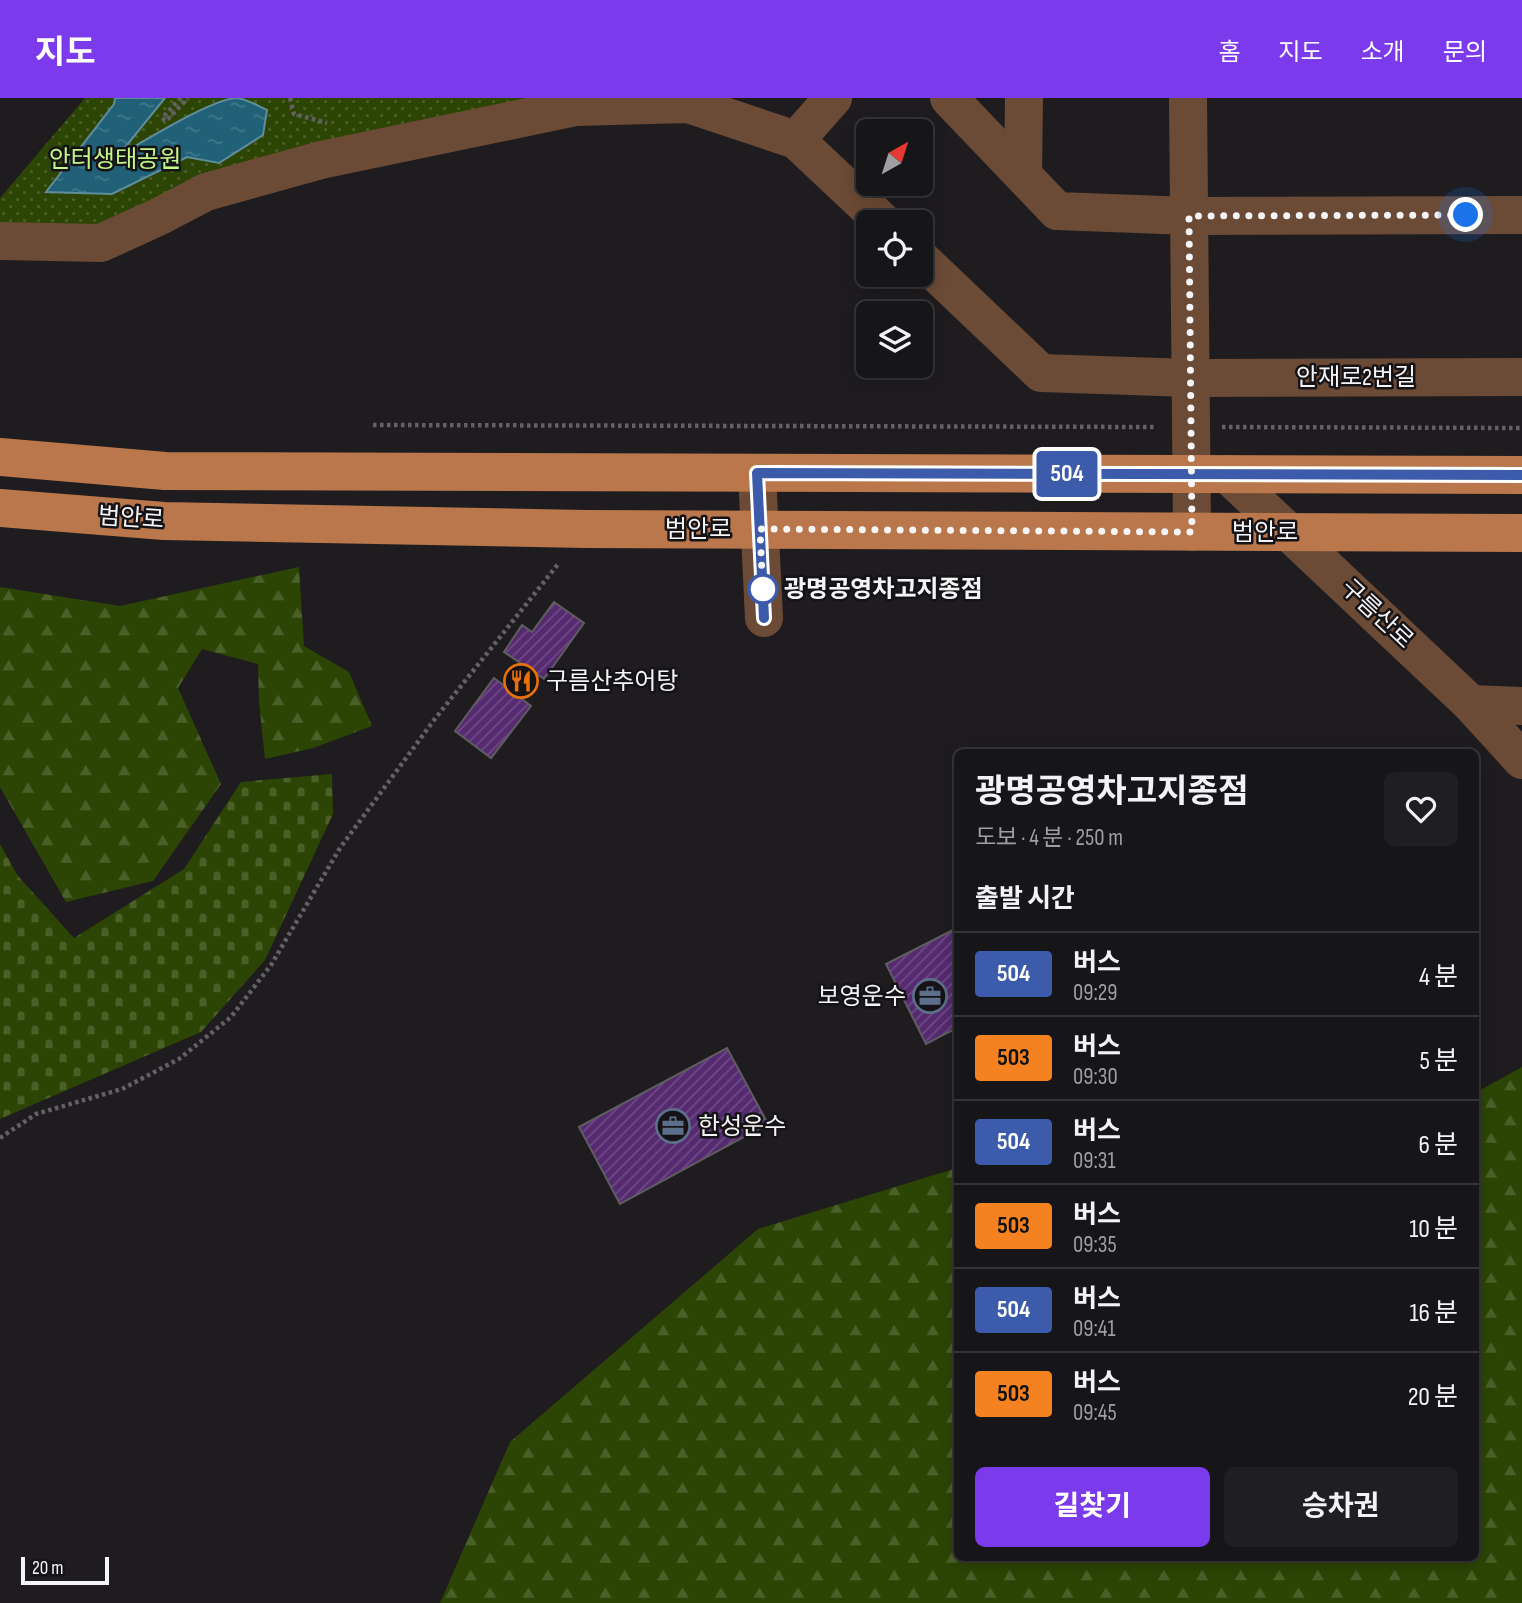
<!DOCTYPE html>
<html lang="ko">
<head>
<meta charset="utf-8">
<style>
	:root { --surface:#161517; --page:#1f1e20; --text:#f1f3f6; --muted:#9e9fa1; --line:#353436; --accent:#7c3aed }
	body { margin:0; font-family:"Sofia Sans Condensed","Noto Sans KR",sans-serif; background:var(--page); color:var(--text); height:100vh; display:flex; flex-direction:column; font-size:26px; white-space:nowrap }
	* { box-sizing:border-box; margin:0 }
	p { font-size:23px; color:var(--muted) }
	.icon { flex:none; width:38px; height:38px; fill:none; stroke:currentColor; stroke-width:2; stroke-linecap:round; stroke-linejoin:round }
	.map { position:relative; flex:1; overflow:hidden }
	.details { position:absolute; left:954px; top:651px; width:525px; height:812px; display:flex; flex-direction:column; background:var(--surface); border-radius:10px; box-shadow:0 4px 18px #0003,0 0 0 2px var(--line) }
	.details>* { flex:none }
	.badge { padding:0 14px; border-radius:5px; font-size:24px; line-height:46px }
	.needle { width:46px; rotate:39deg }
	.fabs { position:absolute; left:856px; top:21px; display:grid; gap:14px }
	.fabs a { display:grid; place-items:center; width:77px; height:77px; border-radius:10px; background:var(--surface); box-shadow:0 4px 18px #0003,0 0 0 2px var(--line); font-size:35px }
	.scale { position:absolute; left:21px; bottom:18px; width:88px; box-sizing:border-box; padding-left:7px; border:4px solid #f5f4f6; border-top:0; font-size:19px; line-height:24px; white-space:nowrap; color:#f5f4f6; -webkit-text-stroke:5px #151315; paint-order:stroke }
	.you { position:absolute; width:35px; height:35px; margin:-18px; border:5px solid #fff; border-radius:50%; background:#1a73e8; box-shadow:0 0 0 10px #1a73e833 }
	.map>.badge { position:absolute; translate:-50% -50%; box-shadow:0 0 0 4px #fff }
	h2 { padding:0 21px; font-size:26px; line-height:63px }
	.round { display:grid; place-items:center; flex:none; width:74px; height:74px; border-radius:10px; background:var(--page) }
	.overview { display:flex; align-items:center; justify-content:space-between; height:119px; padding:0 21px }
	h1 { font-size:33px; font-weight:700; line-height:52px }
	.primary-button { display:flex; gap:14px; margin-top:auto; padding:14px 21px }
	.primary-button a { flex:1; height:80px; border-radius:10px; background:var(--accent); color:#fff; font-size:28px; font-weight:700; line-height:80px; text-align:center }
	.primary-button a+a { background:var(--page); color:var(--text) }
	ul { padding:0; list-style:none }
	li { display:flex; align-items:center; gap:21px; height:84px; padding:0 21px; border-top:2px solid var(--line) }
	li div { flex:1 }
	li b { display:block; font-size:26px }
	li em { font-style:normal }
	li .badge { min-width:77px; font-weight:700; text-align:center }
	header { display:flex; align-items:center; gap:42px; box-sizing:border-box; height:98px; padding:0 35px; background:var(--accent); color:#fff }
	header strong { font-size:33px }
	nav { display:flex; gap:38px; margin-inline-start:auto; font-size:24px }
	.map>svg:first-child { display:block }
	.forest { fill:url(#forest-firs) }
	.cemetery { fill:url(#cemetery-stones) }
	.park { fill:url(#park-dots) }
	.water { fill:url(#water-ripples); stroke:#608d9d; stroke-width:2 }
	.building { fill:url(#building-hatch); stroke:#5e5d60; stroke-width:2 }
	.lines { fill:none; stroke-linecap:round; stroke-linejoin:round }
	.path { stroke:#636164; stroke-width:4.5; stroke-dasharray:3.5 3.5; stroke-linecap:butt }
	.minor { stroke:#6c4b36; stroke-width:38 }
	.major { stroke:#ba774b; stroke-width:38 }
	.line-casing { stroke:#fff; stroke-width:16 }
	.line { stroke:#3d5bab; stroke-width:10 }
	.walk { stroke:#f5f4f6; stroke-width:7; stroke-dasharray:0 12.6 }
	.stop-dot { fill:#fff; stroke:#3d5bab; stroke-width:3.5 }
	.labels { text-anchor:middle; dominant-baseline:central; stroke-width:5; stroke-linejoin:round; paint-order:stroke }
	.park-label { font-size:24px; fill:#c3f888; stroke:#151315 }
	.street-label { font-size:24px; fill:#f5f4f6; stroke:#151315 }
	.stop-label { font-size:24px; font-weight:bold; fill:#f5f4f6; stroke:#151315; text-anchor:start }
	.poi-label { font-size:24px; fill:#f5f4f6; stroke:#151315; text-anchor:start }
</style>
</head>
<body>
<header>
<strong>지도</strong>
<nav><a>홈</a><a>지도</a><a>소개</a><a>문의</a></nav>
</header>
<div class="map">
<svg width="1522" height="1505" viewBox="0 0 1522 1505">
	<defs>
		<pattern id="forest-firs" width="22" height="20" patternUnits="userSpaceOnUse" patternTransform="scale(1.75)"><rect width="22" height="20" fill="#2c4504"/><path d="M5 1l3.5 6h-7zM16 11l3.5 6h-7z" fill="#4b6029"/></pattern>
		<pattern id="cemetery-stones" width="16" height="16" patternUnits="userSpaceOnUse" patternTransform="scale(1.75)"><rect width="16" height="16" fill="#2c4504"/><path d="M2 7V4a2 2 0 0 1 4 0v3zM10 15v-3a2 2 0 0 1 4 0v3z" fill="#4b6029"/></pattern>
		<pattern id="park-dots" width="8" height="8" patternUnits="userSpaceOnUse" patternTransform="scale(1.75)"><rect width="8" height="8" fill="#2c4504"/><path d="M2 2h.1M6 6h.1" fill="none" stroke="#4b6029" stroke-width="1.8" stroke-linecap="round"/></pattern>
		<pattern id="water-ripples" width="26" height="14" patternUnits="userSpaceOnUse" patternTransform="scale(1.75)"><rect width="26" height="14" fill="#206177"/><path d="M2 4q2-2 4 0t4 0M15 11q2-2 4 0t4 0" fill="none" stroke="#41788b"/></pattern>
		<pattern id="building-hatch" width="6" height="6" patternUnits="userSpaceOnUse" patternTransform="scale(1.75)"><rect width="6" height="6" fill="#552a70"/><path d="M-1 1l2-2M0 6l6-6M5 7l2-2" fill="none" stroke="#6e4a85"/></pattern>
	</defs>
	<rect width="100%" height="100%" fill="#1e1c1f"/>
	<g class="forest">
		<polygon points="299,469 304,548 349,574 372,628 313,650 265,661 259,604 258,566 202,551 178,590 221,686 153,783 66,804 0,689 0,489 120,508"/>
		<polygon points="1522,969 1522,1505 440,1505 510,1344 758,1131 957,1070 957,1460 1475,1460 1475,995"/>
	</g>
	<polygon class="cemetery" points="332,676 333,716 265,862 201,934 0,1021 0,746 18,778 74,840 184,771 241,684"/>
	<polygon class="park" points="85,0 573,0 106,132 0,128 0,100"/>
	<path class="water" d="M115,0H165L118,58C143,44 213,0 237,0C247,1 258,8 267,12L263,37L219,65L187,59L112,96L46,94L114,6Z"/>
	<g class="building">
		<polygon points="554,504 584,525 544,581 504,554 522,527 532,534"/>
		<polygon points="494,580 531,608 491,660 455,633"/>
		<polygon points="957,830 957,930 926,946 886,866"/>
		<polygon points="727,950 768,1026 620,1106 579,1029"/>
	</g>
	<g class="lines">
		<g class="path">
			<polyline points="181,0 162,20 166,23 188,0"/>
			<polyline points="290,0 294,16 327,25"/>
			<polyline points="373,327 1157,329"/>
			<polyline points="1222,329 1522,330"/>
			<polyline points="0,1040 36,1016 122,991 179,961 231,919 271,867 340,750 434,622 559,465"/>
		</g>
		<g class="minor">
			<polyline points="949,0 1057,113 1189,118 1522,117"/>
			<polyline points="1188,0 1192,434"/>
			<polyline points="796,42 833,0"/>
			<polyline points="1023,76 1024,0"/>
			<polyline points="0,143 101,145 160,118 206,94 321,62 576,9 688,6 796,42 883,124"/>
			<polyline points="920,160 1041,275 1190,280 1522,279"/>
			<polyline points="757,375 764,520"/>
			<polyline points="1227,376 1471,606 1522,662"/>
			<polyline points="1471,606 1522,608"/>
		</g>
		<g class="major">
			<polyline points="0,359 165,373 1522,377"/>
			<polyline points="0,410 164,423 585,431 1522,435"/>
		</g>
	</g>
	<g class="lines">
		<g class="line-casing">
			<polyline id="line" points="764,520 757,375 1522,377"/>
		</g>
		<use href="#line" class="line"/>
		<polyline class="walk" points="763,491 763,498 760,431 1192,434 1189,118 1466,117"/>
	</g>
	<defs>
		<g id="restaurant-ring" transform="scale(1.75)"><circle r="9.5" fill="#151315" stroke="#e8710a" stroke-width="1.5"/><path d="M-5-6h1v4h1v-4h1v4h1v-4h1v5L-1.5 .5V6h-2V.5L-5-1ZM5-6V6H3V1.5H1.5Q1.5-4 5-6Z" fill="#e8710a"/></g>
		<g id="office-ring" transform="scale(1.75)"><circle r="9.5" fill="#151315" stroke="#5c6f8a" stroke-width="1.5"/><path d="M-6-3h4V-5.5h4V-3h4V5H-6ZM-1-4.5V-3h2v-1.5ZM-6 0V1H6V0Z" fill="#5c6f8a"/></g>
	</defs>
	<g fill-rule="evenodd">
		<use href="#restaurant-ring" x="521" y="583"/>
		<use href="#office-ring" x="930" y="898"/>
		<use href="#office-ring" x="673" y="1028"/>
	</g>
	<circle class="stop-dot" cx="763" cy="491" r="14"/>
	<g class="labels">
		<g class="park-label">
			<text x="115" y="61">안터생태공원</text>
		</g>
		<g class="street-label">
			<text x="1356" y="279">안재로2번길</text>
			<text transform="translate(131 420) rotate(4)">범안로</text>
			<text x="698" y="431">범안로</text>
			<text x="1265" y="434">범안로</text>
			<text transform="translate(1377 516) rotate(43)">구름산로</text>
		</g>
		<g class="stop-label">
			<text x="784" y="491">광명공영차고지종점</text>
		</g>
		<g class="poi-label">
			<text x="546" y="583">구름산추어탕</text>
			<text x="906" y="898" text-anchor="end">보영운수</text>
			<text x="698" y="1028">한성운수</text>
		</g>
	</g>
</svg>
<div class="fabs">
<a><svg class="needle" viewBox="-14 -14 28 28"><path d="M0-13l5 13h-10z" fill="#e53935"/><path d="M0 13l5-13h-10z" fill="#9e9fa1"/></svg></a>
<a><svg class="icon" aria-label="locate" viewBox="0 0 24 24"><circle cx="12" cy="12" r="6"/><path d="M12 2v4M12 18v4M2 12h4M18 12h4"/></svg></a>
<a><svg class="icon" aria-label="layers" viewBox="0 0 24 24"><path d="M12 4l9 5-9 5-9-5zM3 14l9 5 9-5"/></svg></a>
</div>
<div class="scale">20 m</div>
<div class="you" style="left:1466px;top:117px"></div>
<b class="badge" style="left:1067px;top:376px;background:#3d5bab;color:#fff">504</b>
<section class="details">
<div class="overview"><div><h1>광명공영차고지종점</h1><p>도보 · 4 분 · 250 m</p></div><a class="round"><svg class="icon" aria-label="heart" viewBox="0 0 24 24"><path d="M12 20l-8-8c-3-5 5-10 8-4 3-6 11-1 8 4z"/></svg></a></div>
<h2>출발 시간</h2>
<ul>
<li><span class="badge" style="background:#3d5bab;color:#fff">504</span><div><b>버스</b><p>09:29</p></div><em>4 분</em></li>
<li><span class="badge" style="background:#f58220;color:#111">503</span><div><b>버스</b><p>09:30</p></div><em>5 분</em></li>
<li><span class="badge" style="background:#3d5bab;color:#fff">504</span><div><b>버스</b><p>09:31</p></div><em>6 분</em></li>
<li><span class="badge" style="background:#f58220;color:#111">503</span><div><b>버스</b><p>09:35</p></div><em>10 분</em></li>
<li><span class="badge" style="background:#3d5bab;color:#fff">504</span><div><b>버스</b><p>09:41</p></div><em>16 분</em></li>
<li><span class="badge" style="background:#f58220;color:#111">503</span><div><b>버스</b><p>09:45</p></div><em>20 분</em></li>
</ul>
<div class="primary-button"><a>길찾기</a><a>승차권</a></div>
</section>
</div>
</body>
</html>
